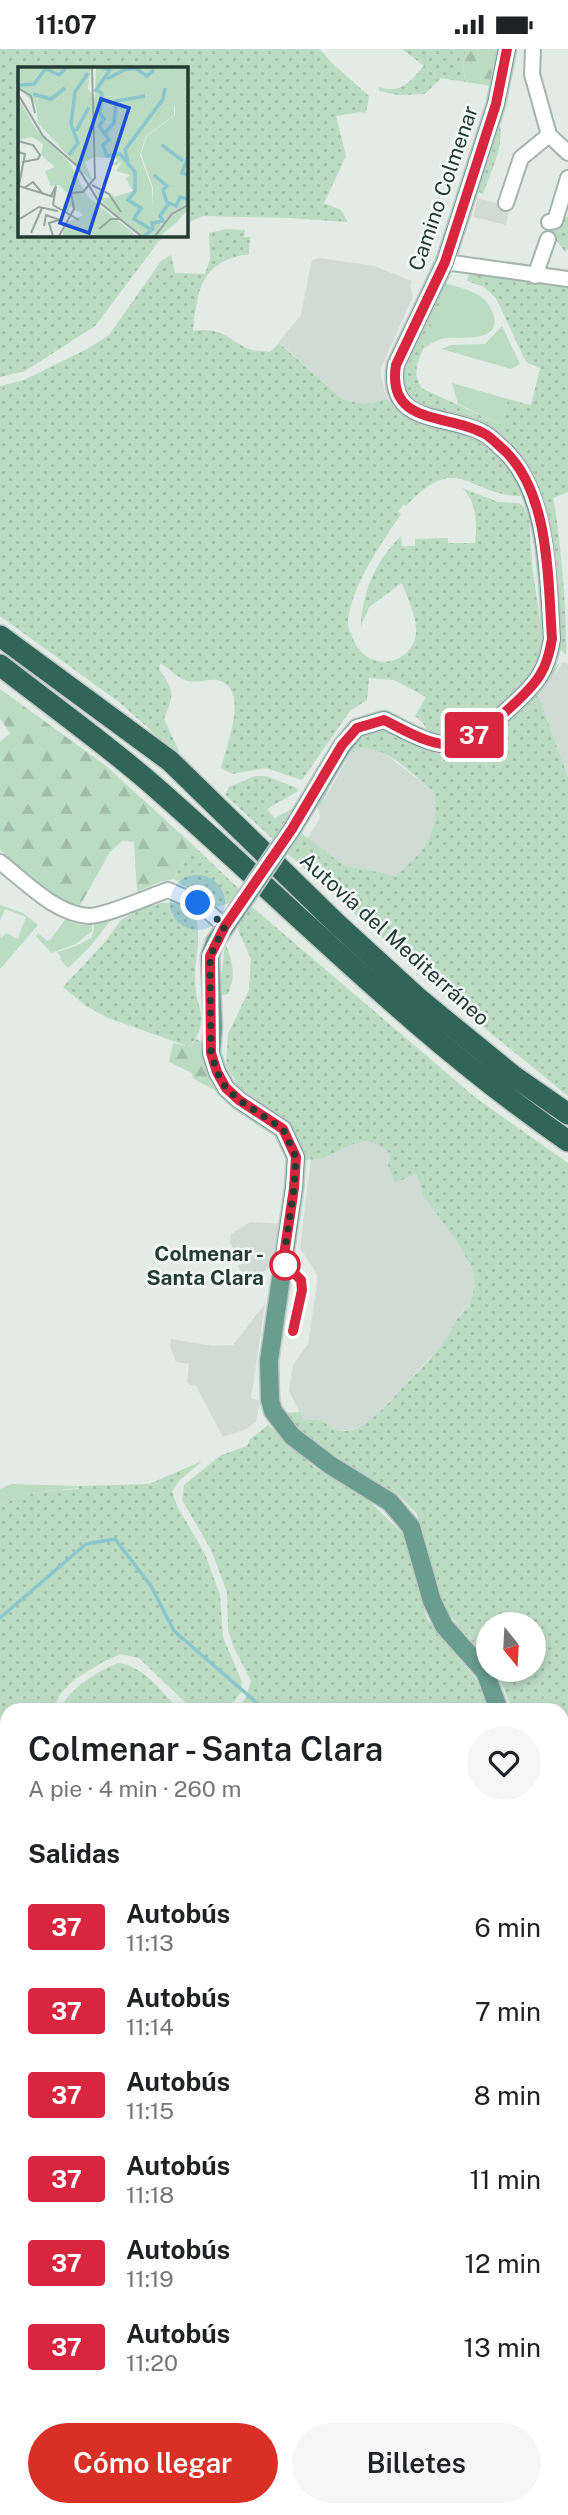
<!DOCTYPE html>
<html lang="es">
<head>
<meta charset="utf-8">
<style>
	:root { --surface:#fff; --page:#f6f6f6; --text:#202124; --muted:#757577; --accent:#d93025 }
	body { margin:0; font-family:"Public Sans",sans-serif; background:var(--page); color:var(--text); height:100vh; display:flex; flex-direction:column; font-size:26px; white-space:nowrap }
	* { box-sizing:border-box; margin:0 }
	p { font-size:23px; color:var(--muted) }
	.icon { flex:none; width:38px; height:38px; fill:none; stroke:currentColor; stroke-width:2; stroke-linecap:round; stroke-linejoin:round }
	.map { position:relative; flex:1; overflow:hidden }
	.panel { position:absolute; left:0px; top:1654px; width:569px; height:814px; display:flex; flex-direction:column; background:var(--surface); border-radius:21px 21px 0 0; box-shadow:0 4px 10px #0003 }
	.panel>* { flex:none }
	.badge { padding:0 14px; border-radius:5px; font-size:24px; line-height:46px }
	.needle { width:46px; rotate:162deg }
	.fabs { position:absolute; left:476px; top:1563px; display:grid; gap:14px }
	.fabs a { display:grid; place-items:center; width:70px; height:70px; border-radius:50%; background:var(--surface); box-shadow:0 4px 10px #0003; font-size:35px }
	.you { position:absolute; width:35px; height:35px; margin:-18px; border:5px solid #fff; border-radius:50%; background:#1a73e8; box-shadow:0 0 0 10px #1a73e833 }
	.map>.badge { position:absolute; translate:-50% -50%; box-shadow:0 0 0 4px #fff }
	h2 { padding:0 28px; font-size:26px; line-height:63px }
	.round { display:grid; place-items:center; flex:none; width:74px; height:74px; border-radius:37px; background:var(--page) }
	.overview { display:flex; align-items:center; justify-content:space-between; height:119px; padding:0 28px }
	h1 { font-size:33px; font-weight:600; line-height:52px }
	.action { display:flex; gap:14px; margin-top:auto; padding:14px 28px }
	.action a { flex:1; height:80px; border-radius:42px; background:var(--accent); color:#fff; font-size:28px; font-weight:600; line-height:80px; text-align:center }
	.action a+a { background:var(--page); color:var(--text) }
	ul { padding:0; list-style:none }
	li { display:flex; align-items:center; gap:21px; height:84px; padding:0 28px }
	li div { flex:1 }
	li b { display:block; font-size:26px }
	li em { font-style:normal }
	li .badge { min-width:77px; font-weight:700; text-align:center }
	.status { display:flex; justify-content:space-between; align-items:center; height:49px; padding:0 35px; background:var(--surface); direction:ltr }
	.status svg { height:19px; fill:currentColor }
	.map>svg:first-child { display:block }
	.built { fill:#d0dbd5 }
	.grass { fill:url(#grass-dots) }
	.forest { fill:url(#forest-firs) }
	.garden { fill:#bcdbc3 }
	.lines { fill:none; stroke-linecap:round; stroke-linejoin:round }
	.stream { stroke:#8cc6cd; stroke-width:3.5 }
	.minor-casing { stroke:#a5b3ad; stroke-width:18 }
	.major-casing { stroke:#c1c8c6; stroke-width:21 }
	.highway-casing { stroke:#c1c8c6; stroke-width:24 }
	.minor { stroke:#fff; stroke-width:14 }
	.major { stroke:#699e8e; stroke-width:18 }
	.highway { stroke:#306558; stroke-width:21 }
	.major-bridge-casing { stroke:#c1c8c6; stroke-width:21; stroke-linecap:butt }
	.major-bridge { stroke:#699e8e; stroke-width:18 }
	.line-casing { stroke:#fff; stroke-width:16 }
	.line { stroke:#d7263d; stroke-width:10 }
	.walk { stroke:#233b33; stroke-width:7; stroke-dasharray:0 12.6 }
	.stop-dot { fill:#fff; stroke:#d7263d; stroke-width:3.5 }
	.labels { text-anchor:middle; dominant-baseline:central; stroke-width:5; stroke-linejoin:round; paint-order:stroke }
	.street-label { font-size:21px; fill:#233b33; stroke:#f2f8f5 }
	.stop-label { font-size:21px; font-weight:bold; fill:#233b33; stroke:#f2f8f5; text-anchor:end }
	.inset-river { fill:none; stroke:#8cc6cd; stroke-width:3.5 }
	.inset-road { fill:none; stroke:#96a59e; stroke-width:2 }
	.view { fill:#1d4ed8; fill-opacity:0.15; stroke:#1d4ed8; stroke-width:3.5 }
	.inset-edge { fill:none; stroke:#233b33; stroke-width:3.5 }
</style>
</head>
<body>
<div class="status"><b>11:07</b><svg viewBox="0 0 49 12"><path d="M0 12V9h3v3zM5 12V6h3v6zM10 12V3h3v9zM15 12V0h3v12zM26 1h20v11H26zM47 4h2v5h-2z"/></svg></div>
<div class="map">
<svg width="568" height="2466" viewBox="0 0 568 2466">
	<defs>
		<pattern id="grass-dots" width="8" height="8" patternUnits="userSpaceOnUse" patternTransform="scale(1.75)"><rect width="8" height="8" fill="#bcdbc3"/><path d="M2 2h.1M6 6h.1" fill="none" stroke="#a1bda8" stroke-width="1.8" stroke-linecap="round"/></pattern>
		<pattern id="forest-firs" width="22" height="20" patternUnits="userSpaceOnUse" patternTransform="scale(1.75)"><rect width="22" height="20" fill="#bcdbc3"/><path d="M5 1l3.5 6h-7zM16 11l3.5 6h-7z" fill="#a1bda8"/></pattern>
	</defs>
	<rect width="100%" height="100%" fill="#e2ebe6"/>
	<g class="built">
		<polygon points="478,149 509,158 506,176 473,168"/>
		<polygon points="319,209 374,217 412,232 410,237 413,247 381,319 381,328 387,350 365,355 342,350 279,293 301,266 311,214 313,211"/>
		<polygon points="563,613 568,615 568,728 537,643 551,631"/>
		<polygon points="369,697 380,701 434,743 437,758 435,779 419,808 396,828 343,816 307,790 320,769 319,760 349,707 360,699"/>
		<polygon points="357,1093 376,1093 416,1124 423,1146 458,1194 472,1219 475,1236 469,1259 460,1264 443,1295 372,1371 354,1380 340,1382 330,1379 322,1371 303,1370 289,1342 293,1316 308,1295 317,1235 317,1225 300,1199 311,1110 326,1109"/>
		<polygon points="250,1173 282,1175 275,1215 248,1233 238,1217 241,1215 230,1193 231,1185"/>
		<polygon points="265,1255 251,1349 260,1352 256,1373 246,1380 223,1388 196,1337 190,1336 187,1333 189,1315 176,1313 170,1297 171,1290 213,1297 233,1296"/>
	</g>
	<g class="grass">
		<polygon points="0,0 320,0 332,14 369,47 366,64 360,63 336,67 346,107 324,154 341,161 348,173 289,169 202,167 186,175 186,19 19,19 19,186 167,186 159,192 95,277 25,322 0,328"/>
		<path d="M402,0H466L463,12L465,33L441,29L425,45L398,46L379,42V38C403,45 409,33 424,17Z"/>
		<path d="M499,72C506,95 490,124 483,145L477,142Z"/>
		<polygon points="560,168 568,168 568,199 565,203 549,181 550,178 560,179"/>
		<path d="M227,180L245,181L244,188H250L249,205C202,212 197,239 193,282C224,277 227,292 252,301C258,302 264,302 270,303L279,294L342,350L365,355L387,350C393,356 400,364 408,368C424,376 444,376 461,383C488,394 509,415 523,441L520,447C468,446 458,401 406,457L403,456L398,463L401,465C382,493 348,542 348,576C349,582 353,590 356,596C375,627 417,611 416,581C416,566 407,548 402,534L369,558L361,578C362,542 376,512 401,487L402,497H415V490L448,489V494H475C477,476 477,452 462,439L498,453L519,454L524,458L529,471L533,524L542,584L540,608L520,639L480,673L466,683L447,687L429,685L423,674L415,667L426,648L394,631L369,629L367,651L350,662L302,731L266,719L232,725L221,719C226,698 249,643 221,632C210,628 198,635 188,632C178,630 168,618 160,614L159,620C175,643 174,645 164,670L179,702L176,704L119,653L0,567V337L24,331L87,300L109,286L161,212L171,206L175,224L205,225L210,210L209,184Z"/>
		<path d="M469,225L568,238V443L553,449C560,479 568,580 566,606L560,600V583L549,494L510,398L420,356C412,350 405,345 403,335C397,314 429,260 439,239L447,235L417,316L416,326L421,339L502,376L508,350L531,356L540,319L528,314L524,309L496,249L484,238L467,232Z"/>
		<path d="M560,614L551,631L537,643L568,728V1047L476,972L287,804L301,784L343,816L396,827C425,802 441,783 434,743C414,727 371,680 348,708C336,722 328,743 319,760L315,756C324,739 348,694 363,686C399,666 432,723 469,703C495,689 525,657 545,635C551,628 552,619 560,614Z"/>
		<polygon points="255,727 266,727 297,739 298,742 267,760 275,769 295,758 274,791 225,746 229,738"/>
		<polygon points="195,798 240,841 230,854 215,858 174,830 184,811"/>
		<path d="M161,854C215,851 194,900 195,932C196,965 212,966 190,998L108,969L86,957L63,938L105,893L121,871L136,862Z"/>
		<path d="M251,857L476,1049L568,1114V1808L562,1791V1661H512L497,1621L534,1620V1575H488V1610L460,1579L443,1556L417,1465L399,1446L322,1401L299,1383L286,1364L300,1363L303,1370L322,1371C351,1403 385,1357 404,1337C417,1324 430,1311 441,1297C452,1284 454,1267 469,1259L475,1236L472,1219L458,1194L423,1146L416,1124L395,1134L388,1116L391,1105C362,1081 355,1097 326,1108C320,1111 310,1110 304,1111L298,1092L286,1075L244,1045L226,1017L228,985L249,941L251,910L238,881L240,872Z"/>
		<path d="M225,894C233,913 236,926 228,945L219,947Z"/>
		<polygon points="268,1376 314,1418 365,1448 402,1484 427,1570 479,1634 488,1661 237,1661 246,1648 251,1632 234,1599 228,1581 227,1543 211,1501 182,1451 184,1436 221,1406 247,1397 250,1390"/>
		<path d="M202,1412L180,1431L172,1442L177,1457L205,1505L220,1546L223,1588L242,1633L241,1643L233,1653L220,1661L192,1660L139,1609L121,1605L103,1613L75,1630L61,1644L52,1661H7V1744H0V1457C24,1443 51,1441 79,1440V1437L149,1435Z"/>
		<path d="M118,1614C143,1616 162,1643 179,1661H59C72,1638 94,1624 118,1614Z"/>
		<polygon points="7,1749 7,2460 562,2460 562,1858 568,1873 568,2466 0,2466 0,1750"/>
	</g>
	<g class="forest">
		<polygon points="466,0 499,0 492,37 465,33 463,12"/>
		<path d="M0,640L105,716L195,798L184,811L174,830L159,833L137,843L134,793L122,792L110,803L79,858C53,851 22,819 0,801V693L10,684L0,670Z"/>
		<polygon points="196,990 203,994 226,1048 193,1029 192,1024 169,1013 173,994 190,998"/>
	</g>
	<g class="garden">
		<path d="M447,235C465,240 484,243 492,262C505,294 463,288 447,289C437,290 430,295 422,301Z"/>
		<polygon points="502,277 520,315 511,320 442,300 450,296 485,295"/>
		<polygon points="452,334 508,350 502,376 458,355"/>
		<polygon points="0,856 23,864 38,876 0,920 0,881 1,889 6,884 18,890 26,868 5,860 0,872"/>
		<polygon points="65,871 79,876 92,876 92,882 76,895 51,904 36,887 38,884 47,892 50,891"/>
		<polygon points="110,872 89,899 68,919 60,910 61,908 57,903 76,897 91,889 93,884 94,876"/>
		<path d="M12,1435L79,1437V1439C52,1441 24,1443 0,1457V1440Z"/>
	</g>
	<g class="lines">
		<g class="stream">
			<polyline points="0,1569 86,1495 115,1490 151,1537 174,1582 257,1654 251,1661"/>
			<polyline points="0,2286 7,2283"/>
			<polyline points="281,2460 283,2466"/>
			<polyline points="526,2460 527,2466"/>
		</g>
		<g class="minor-casing">
			<g id="minor">
				<polyline points="533,0 532,25 549,86 568,104"/>
				<polyline points="506,154 521,109 549,86"/>
				<polyline points="549,173 555,172 568,129"/>
				<polyline points="445,213 568,230"/>
				<polyline points="535,227 548,190"/>
				<path d="M0,813C26,833 55,865 89,867C106,867 150,847 168,841L198,854L225,877"/>
			</g>
		</g>
		<g class="major-casing">
			<g id="major">
				<path d="M292,780L342,697L357,679L384,671C405,681 437,702 462,694C480,688 530,643 540,626C547,615 550,602 552,590C548,532 549,445 505,402C499,397 492,389 485,385C449,364 386,378 396,316L445,213L496,55L507,0"/>
				<polyline points="237,861 215,893 210,907 213,978 211,1004 217,1023 226,1039 239,1051 283,1080 296,1108 294,1139 269,1312 270,1351 273,1362 292,1387 330,1416 390,1453 411,1478 432,1552 444,1577 485,1623 499,1661"/>
				<polyline points="562,1833 568,1850"/>
			</g>
		</g>
		<g class="highway-casing">
			<g id="highway">
				<polyline points="0,587 170,712 336,874 419,950 512,1026 568,1065"/>
				<path d="M0,616C51,656 105,694 154,737C291,857 418,989 568,1092"/>
			</g>
		</g>
		<use href="#minor" class="minor"/>
		<use href="#major" class="major"/>
		<use href="#highway" class="highway"/>
		<g class="major-bridge-casing">
			<polyline id="major-bridge" points="237,861 292,780"/>
		</g>
		<use href="#major-bridge" class="major-bridge"/>
	</g>
	<g class="lines">
		<g class="line-casing">
			<path id="line" d="M293,1282L302,1241L301,1231L283,1213L294,1139L296,1108L283,1080L239,1051L226,1039L217,1023L211,1004L210,907L225,877L292,780L342,696L357,679L384,671C405,681 437,702 462,694C480,688 530,643 540,626C547,615 550,602 552,590C548,532 550,445 505,402C499,397 492,389 485,385C450,364 386,378 396,316L445,213L496,55L507,0"/>
		</g>
		<use href="#line" class="line"/>
		<polyline class="walk" points="198,854 225,877 210,907 211,1004 217,1023 226,1039 239,1051 283,1080 296,1108 294,1139 283,1213 285,1216"/>
	</g>
	<circle class="stop-dot" cx="285" cy="1216" r="14"/>
	<g class="labels">
		<g class="street-label">
			<text transform="translate(443 139) rotate(-71)">Camino Colmenar</text>
			<text transform="translate(395 890) rotate(42)">Autovía del Mediterráneo</text>
		</g>
		<g class="stop-label">
			<text x="264" y="1204">Colmenar -<tspan x="264" dy="24">Santa Clara</tspan></text>
		</g>
	</g>
	<g transform="translate(18 18)">
		<rect width="170" height="170" fill="#e2ebe6"/>
		<path d="M0,0H73L70,22L76,30L137,28L146,37L156,38V48L128,69L122,88L134,121V144L143,158L164,149L159,155L142,169H124L87,140L78,123L86,131L94,130L93,125L96,130L115,124L108,112L112,108L98,104L103,96L102,94L99,98H93L100,93L98,91L76,90L67,95L75,116L20,56L18,38L0,20ZM0,30L18,62L51,95L70,130L119,169H44L48,156L65,148L52,139L50,145L34,140L44,141L54,119L49,126L41,118L33,119L27,104L37,100L23,88L25,77L14,70L0,73Z" fill="#bcdbc3"/>
		<path d="M78,0H170V142L158,155L146,160L134,144L135,121L123,87L129,69L157,48V39L146,38L137,28L77,30Z" fill="#bcdbc3"/>
		<path class="inset-river" d="M83,0L92,3L78,23L84,26L82,46L86,52L81,59L91,73L85,78L89,89L102,87L117,105V124L110,133L123,141L116,152L134,163L126,169M28,2L41,8L49,0M89,12L106,3L117,1L129,9L136,3M2,18L16,17L29,0M15,27L33,32L47,21M58,64L71,40M87,66L96,56L98,34L127,29M144,78L165,94M51,88L60,76L53,57L57,25L70,6M170,90L164,106L170,108M110,95L107,83L145,32L147,21M136,108L149,119L145,123L149,136M135,162L134,156L145,154L142,149L151,136L158,139L162,130L170,132"/>
		<path class="inset-road" d="M0,21L13,29L17,46M0,27L25,69L59,99L81,135L123,169M0,74L15,78L22,88L20,92L4,95M0,85L7,87L0,123M74,118L91,127L103,145M1,119L36,130M6,121L15,115L25,127M33,129L38,119L35,138M35,138L61,153M0,153L21,140L40,144M26,159L28,148L42,153M81,162L93,152H102M13,166L24,141M35,169L31,156L41,153M41,169L56,142L53,126L65,125L77,111L74,0M137,169L154,147L170,138"/>
		<path class="view" d="M83,32L111,41L71,166L42,156Z"/>
		<rect width="170" height="170" class="inset-edge"/>
	</g>
</svg>
<div class="fabs">
<a><svg class="needle" viewBox="-14 -14 28 28"><path d="M0-13l5 13h-10z" fill="#e53935"/><path d="M0 13l5-13h-10z" fill="#757577"/></svg></a>
</div>
<div class="you" style="left:198px;top:854px"></div>
<b class="badge" style="left:474px;top:686px;background:#d7263d;color:#fff">37</b>
<section class="panel">
<div class="overview"><div><h1>Colmenar - Santa Clara</h1><p>A pie · 4 min · 260 m</p></div><a class="round"><svg class="icon" aria-label="heart" viewBox="0 0 24 24"><path d="M12 20l-8-8c-3-5 5-10 8-4 3-6 11-1 8 4z"/></svg></a></div>
<h2>Salidas</h2>
<ul>
<li><span class="badge" style="background:#d7263d;color:#fff">37</span><div><b>Autobús</b><p>11:13</p></div><em>6 min</em></li>
<li><span class="badge" style="background:#d7263d;color:#fff">37</span><div><b>Autobús</b><p>11:14</p></div><em>7 min</em></li>
<li><span class="badge" style="background:#d7263d;color:#fff">37</span><div><b>Autobús</b><p>11:15</p></div><em>8 min</em></li>
<li><span class="badge" style="background:#d7263d;color:#fff">37</span><div><b>Autobús</b><p>11:18</p></div><em>11 min</em></li>
<li><span class="badge" style="background:#d7263d;color:#fff">37</span><div><b>Autobús</b><p>11:19</p></div><em>12 min</em></li>
<li><span class="badge" style="background:#d7263d;color:#fff">37</span><div><b>Autobús</b><p>11:20</p></div><em>13 min</em></li>
</ul>
<div class="action"><a>Cómo llegar</a><a>Billetes</a></div>
</section>
</div>
</body>
</html>
